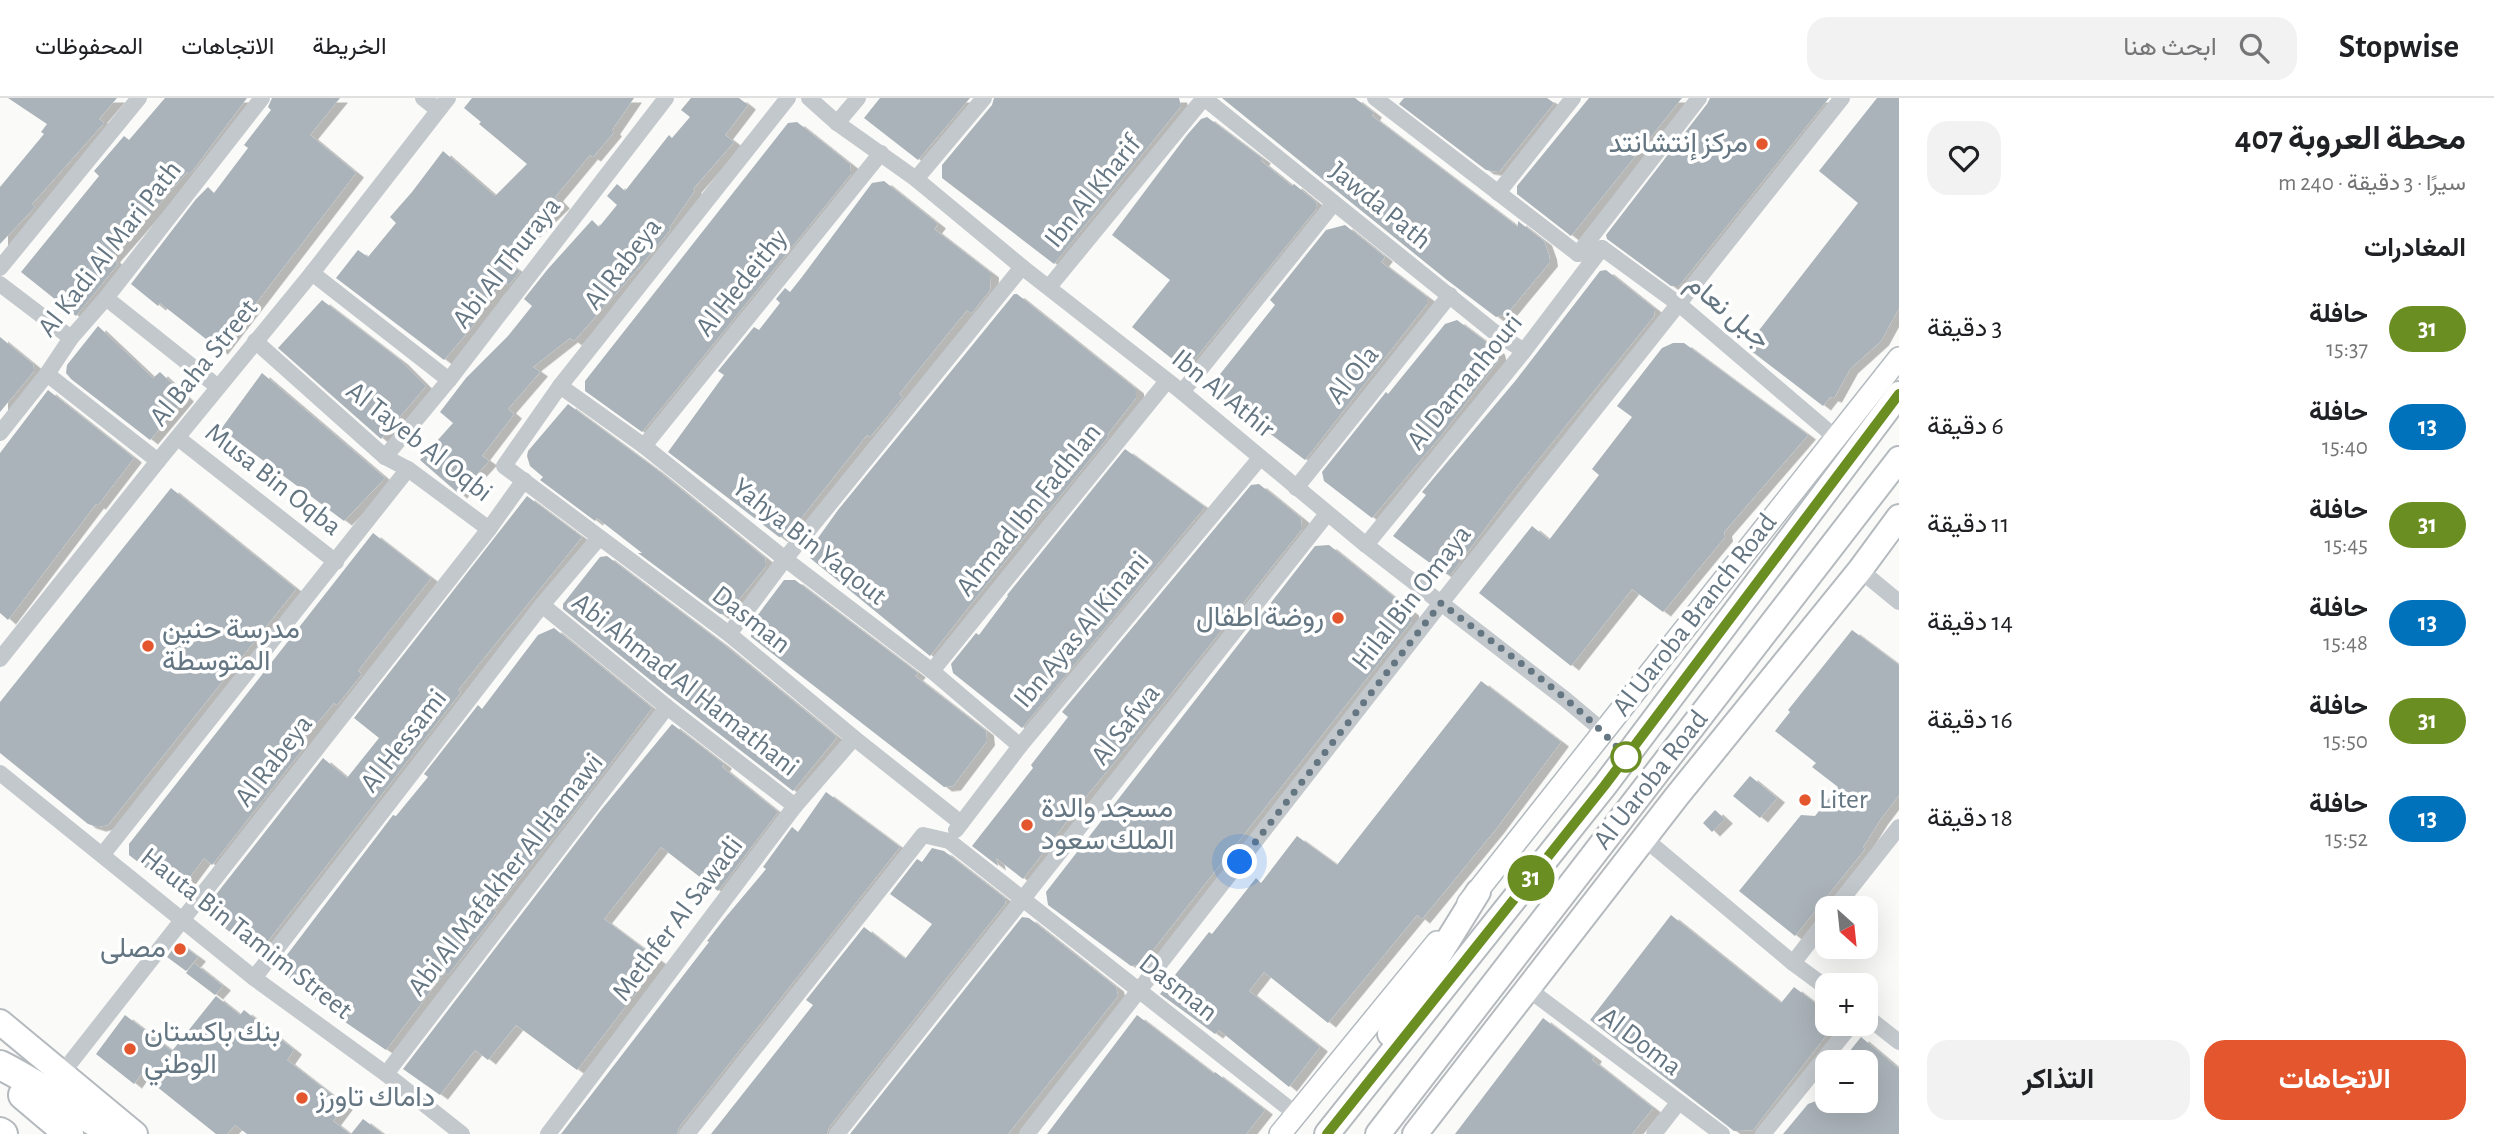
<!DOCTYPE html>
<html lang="ar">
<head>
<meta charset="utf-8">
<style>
	:root { --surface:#fff; --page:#f2f2f2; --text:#202124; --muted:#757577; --line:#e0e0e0; --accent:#e4572e }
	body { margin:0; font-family:"Alegreya Sans",Vazirmatn,sans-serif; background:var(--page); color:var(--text); direction:rtl; height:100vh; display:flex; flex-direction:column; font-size:26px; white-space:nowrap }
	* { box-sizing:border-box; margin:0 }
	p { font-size:23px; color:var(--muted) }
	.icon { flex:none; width:38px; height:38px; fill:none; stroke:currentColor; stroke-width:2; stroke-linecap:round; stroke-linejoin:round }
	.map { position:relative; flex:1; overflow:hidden; direction:ltr }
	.details { display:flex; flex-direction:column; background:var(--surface); width:595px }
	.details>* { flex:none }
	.badge { padding:0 14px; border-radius:23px; font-size:24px; line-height:46px }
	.needle { width:46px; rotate:153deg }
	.tools { position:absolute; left:1815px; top:798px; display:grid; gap:14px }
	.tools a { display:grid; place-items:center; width:63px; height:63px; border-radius:14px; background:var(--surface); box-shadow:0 7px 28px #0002; font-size:35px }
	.you { position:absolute; width:35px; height:35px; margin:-18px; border:5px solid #fff; border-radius:50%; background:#1a73e8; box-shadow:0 0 0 10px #1a73e833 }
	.map>.badge { position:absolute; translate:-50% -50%; box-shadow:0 0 0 4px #fff }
	h2 { padding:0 28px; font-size:26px; line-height:63px }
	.round { display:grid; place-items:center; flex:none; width:74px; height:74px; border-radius:21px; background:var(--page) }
	.head { display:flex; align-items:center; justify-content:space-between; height:119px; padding:0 28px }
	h1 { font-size:33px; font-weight:700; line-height:52px }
	.cta { display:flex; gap:14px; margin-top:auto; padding:14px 28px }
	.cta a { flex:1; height:80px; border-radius:21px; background:var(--accent); color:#fff; font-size:28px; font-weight:700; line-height:80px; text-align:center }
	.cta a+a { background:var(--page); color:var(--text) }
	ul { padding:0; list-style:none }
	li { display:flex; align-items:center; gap:21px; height:98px; padding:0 28px }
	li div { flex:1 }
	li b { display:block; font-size:26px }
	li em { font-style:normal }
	li .badge { min-width:77px; font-weight:700; text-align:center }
	header { display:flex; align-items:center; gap:42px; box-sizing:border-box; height:98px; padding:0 35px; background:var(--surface); border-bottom:2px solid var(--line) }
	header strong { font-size:33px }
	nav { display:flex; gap:38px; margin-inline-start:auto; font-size:24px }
	.search { width:490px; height:63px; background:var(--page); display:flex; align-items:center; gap:18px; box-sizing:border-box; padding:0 24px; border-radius:21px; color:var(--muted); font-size:26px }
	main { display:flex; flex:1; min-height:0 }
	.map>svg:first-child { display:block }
	.building { fill:#aab3b9; filter:url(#shadow) }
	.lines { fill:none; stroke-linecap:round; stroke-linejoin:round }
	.secondary-casing { stroke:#b3babf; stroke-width:24 }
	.primary-casing { stroke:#b5babe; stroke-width:28 }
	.highway-casing { stroke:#b4b9bd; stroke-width:32 }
	.street { stroke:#c3c8cc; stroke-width:16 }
	.secondary { stroke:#fff; stroke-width:21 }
	.primary { stroke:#fff; stroke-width:24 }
	.highway { stroke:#fff; stroke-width:28 }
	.line-casing { stroke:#fff; stroke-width:16 }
	.line { stroke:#6b8e23; stroke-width:10 }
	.walk { stroke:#657683; stroke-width:7; stroke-dasharray:0 12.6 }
	.poi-dot { fill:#e4572e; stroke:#fff; stroke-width:2.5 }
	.stop-dot { fill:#fff; stroke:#6b8e23; stroke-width:3.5 }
	.labels { text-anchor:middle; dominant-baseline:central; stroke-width:7; stroke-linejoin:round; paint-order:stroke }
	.poi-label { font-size:28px; fill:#657683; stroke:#fff; text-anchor:start }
	.street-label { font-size:28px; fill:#657683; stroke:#fff }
</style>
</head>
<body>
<header>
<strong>Stopwise</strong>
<div class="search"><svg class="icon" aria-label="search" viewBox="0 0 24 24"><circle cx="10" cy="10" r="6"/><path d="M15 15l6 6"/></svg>ابحث هنا</div>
<nav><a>الخريطة</a><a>الاتجاهات</a><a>المحفوظات</a></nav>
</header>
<main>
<section class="details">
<div class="head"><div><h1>محطة العروبة 407</h1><p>سيرًا · 3 دقيقة · 240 m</p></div><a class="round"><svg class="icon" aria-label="heart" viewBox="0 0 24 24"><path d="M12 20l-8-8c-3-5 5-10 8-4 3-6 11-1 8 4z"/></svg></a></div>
<h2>المغادرات</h2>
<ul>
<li><span class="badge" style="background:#6b8e23;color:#fff">31</span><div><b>حافلة</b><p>15:37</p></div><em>3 دقيقة</em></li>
<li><span class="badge" style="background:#0072bc;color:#fff">13</span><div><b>حافلة</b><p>15:40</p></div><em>6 دقيقة</em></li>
<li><span class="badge" style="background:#6b8e23;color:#fff">31</span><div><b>حافلة</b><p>15:45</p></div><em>11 دقيقة</em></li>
<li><span class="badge" style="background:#0072bc;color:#fff">13</span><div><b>حافلة</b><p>15:48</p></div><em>14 دقيقة</em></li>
<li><span class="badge" style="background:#6b8e23;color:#fff">31</span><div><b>حافلة</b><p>15:50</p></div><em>16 دقيقة</em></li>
<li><span class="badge" style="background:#0072bc;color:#fff">13</span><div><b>حافلة</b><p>15:52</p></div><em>18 دقيقة</em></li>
</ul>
<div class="cta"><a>الاتجاهات</a><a>التذاكر</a></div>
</section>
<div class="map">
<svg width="1899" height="1036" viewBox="0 0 1899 1036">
	<defs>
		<filter id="shadow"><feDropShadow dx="8" dy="4.5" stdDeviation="0" flood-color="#0004"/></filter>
	</defs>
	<rect width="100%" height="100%" fill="#fafaf8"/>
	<g class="building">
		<polygon points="8,0 117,0 99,21 104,25 32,106 35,109 0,146 0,89 44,36 41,34 47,26"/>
		<polygon points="165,0 247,0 193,72 189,76 187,74 112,160 118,166 76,218 21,174 99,78 94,73 124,38 129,42"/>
		<polygon points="272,0 340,0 310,37 356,75 220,252 160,205 158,208 131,186 196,101 208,89 214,95 248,50 244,47 271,12 268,9"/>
		<polygon points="472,0 634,0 612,32 614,34 593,59 590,57 555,99 562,106 504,162 520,173 509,187 505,184 496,193 472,229 444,262 336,180 358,152 368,159 396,125 390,119 412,94 443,53 495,98 527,66 479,26 481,24 464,10"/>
		<polygon points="691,0 739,0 748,7 725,37 734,44 693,91 695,92 669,130 671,131 643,165 574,243 570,240 533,269 540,274 508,311 514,316 482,358 489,363 459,396 420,362 453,325 440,314 466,280 508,238 532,208 524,201 547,172 592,122 599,129 617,107 607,98 617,86 625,93 669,37 672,40 690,19 681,12"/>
		<polygon points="880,0 970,0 918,62 864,20"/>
		<polygon points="994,0 1179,0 1181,8 1054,166 942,80 942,67 992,7"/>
		<polygon points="1222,0 1355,0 1374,15 1372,18 1518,129 1518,123 1544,143 1549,157 1550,164 1507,216 1496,219 1447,182"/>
		<polygon points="1404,0 1547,0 1554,5 1499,74 1486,72 1399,6"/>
		<polygon points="1589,0 1682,0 1571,138 1517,96 1517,88"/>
		<polygon points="1710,0 1829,0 1679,188 1671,188 1607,141 1606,137 1707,6"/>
		<polygon points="1877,0 1899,0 1899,210 1881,243 1850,271 1834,300 1830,299 1823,308 1746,249 1858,105 1819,73"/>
		<polygon points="1207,19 1263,61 1261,63 1292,88 1294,86 1316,104 1317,110 1186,272 1132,229 1170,182 1112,137 1187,37 1201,21"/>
		<polygon points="797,24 850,66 851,76 642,334 585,293 585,283 788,25"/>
		<polygon points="884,83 938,126 934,131 991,175 990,192 971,216 967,212 899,296 903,299 870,339 867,337 787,438 779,439 668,354 724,277 718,273 754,229 759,232 780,205 776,201 785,190 790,194 802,179 872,85"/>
		<polygon points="1345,127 1385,159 1381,164 1427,199 1427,206 1305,362 1215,294 1213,285 1275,207 1270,202 1326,132"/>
		<polygon points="1606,172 1655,211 1654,218 1510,397 1451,476 1445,476 1393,438 1426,397 1422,394 1516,282 1600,173"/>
		<polygon points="1014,196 1017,196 1136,291 1136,300 1107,337 1109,338 1047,414 1045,413 930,558 810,460 808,454 838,412"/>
		<polygon points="322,202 400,262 426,288 381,341 278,250"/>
		<polygon points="1457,222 1497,252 1499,262 1440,339 1372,420 1324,383 1322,374 1386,294 1388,296 1445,226"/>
		<polygon points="98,228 153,280 160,274 186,299 150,342 71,281 66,275 67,267"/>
		<polygon points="0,239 33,266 34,273 0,314"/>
		<polygon points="1673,245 1684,245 1808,337 1724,434 1725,439 1663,514 1632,491 1571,568 1479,495 1532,428 1549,442 1599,377 1592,371 1632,319 1617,308 1662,250"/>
		<polygon points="262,275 385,380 344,423 221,331"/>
		<polygon points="48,292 134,360 98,407 96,406 8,522 0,515 0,355"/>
		<polygon points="568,306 656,371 765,460 766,468 727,516 720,516 638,455 642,455 597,420 595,423 540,382 543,379 530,368 527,358 528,353"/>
		<polygon points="1125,351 1205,409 1022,630 953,575 951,566 976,535 979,537 1008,498 1007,497"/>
		<polygon points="1259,386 1301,420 1302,431 1166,602 1079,707 1023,781 996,760 998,768 972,748 1033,670 1031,667 1068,619 1062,614 1251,387"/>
		<polygon points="171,390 296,491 108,727 98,729 88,726 0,655 0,604"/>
		<polygon points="527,398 582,439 458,592 461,594 258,856 203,813 323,660 347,680 379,640 354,620"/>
		<polygon points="373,435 431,480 367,561 358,573 362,576 337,607 334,605 303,642 306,647 212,767 204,760 178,795 129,757 129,746"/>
		<polygon points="1329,447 1411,513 1412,523 1142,866 1131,868 1048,807 1046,794 1315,448"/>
		<polygon points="607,458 722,545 837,639 793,693 665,594 563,511 563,506 600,459"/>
		<polygon points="784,482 795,482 918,575 915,578 986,633 987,643 953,688 944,689 751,539 751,526"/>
		<polygon points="554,530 652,610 574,714 494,812 497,814 448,877 445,874 386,952 329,913 277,870 393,717 396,718 428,679 424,676 478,607 482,611 538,537"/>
		<polygon points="1852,532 1899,567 1899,697 1880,722 1863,749 1865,751 1795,838 1739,793 1801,717 1815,718 1838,689 1812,669 1816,665 1775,633 1790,614 1788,612"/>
		<polygon points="1481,583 1561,644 1496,731 1422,821 1417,817 1328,925 1264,874 1249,893 1320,949 1289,989 1219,932 1215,936 1160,896 1209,834 1212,836 1256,780 1261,785 1297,738 1337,767"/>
		<polygon points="672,626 724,666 722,669 778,714 718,793 661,749 604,821 660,863 577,972 516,927 488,962 475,952 440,997 403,971 601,712"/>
		<polygon points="1750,678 1777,700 1760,720 1733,698"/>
		<polygon points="826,694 900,749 679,1029 677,1036 561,1036 709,844 707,843 725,820 766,771 763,769 792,729 798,734"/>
		<polygon points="1715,712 1725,721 1712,734 1703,725"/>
		<polygon points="932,750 944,753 1006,801 1005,806 829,1029 827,1036 711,1036 813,907 806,902 864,829 905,861 932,826 890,796 917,761 922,764"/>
		<polygon points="1671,817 1781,905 1794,889 1827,914 1827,926 1835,926 1753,1032 1734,1033 1590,922"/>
		<polygon points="1022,819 1029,820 1116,889 1118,898 1008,1036 850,1036"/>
		<polygon points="178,844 198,859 186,873 167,859"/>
		<polygon points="194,865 223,888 215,897 186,875"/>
		<polygon points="216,898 240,917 244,912 294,952 287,962 345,1007 333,1023 350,1036 247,1036 235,1027 227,1036 216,1036 141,976 134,986 96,956 125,917 172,953"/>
		<polygon points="1137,917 1214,976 1215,974 1265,1012 1246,1036 1047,1036"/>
		<polygon points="1543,920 1594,959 1592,962 1653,1010 1632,1036 1455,1036"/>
		<polygon points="1861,939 1899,971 1899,1036 1783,1036 1808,1006 1816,1003 1866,1003 1866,964 1841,964"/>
		<polygon points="363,1021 383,1036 351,1036"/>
	</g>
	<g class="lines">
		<g class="secondary-casing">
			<g id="secondary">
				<polyline points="1468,805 1899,260"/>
				<polyline points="1280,1036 1437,844"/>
			</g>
		</g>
		<g class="primary-casing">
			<g id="primary">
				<polyline points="0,924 135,1036"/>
				<polyline points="1390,936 1478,794"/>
				<polyline points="1327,1036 1605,687 1899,296"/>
				<polyline points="1378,1036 1899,361"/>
				<polyline points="1415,1036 1677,698 1860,472 1899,419"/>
			</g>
		</g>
		<g class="highway-casing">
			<g id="highway">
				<path d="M0,967C41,987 76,1015 116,1036"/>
				<polyline points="23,997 69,1036"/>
				<polyline points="0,1034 3,1036"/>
			</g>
		</g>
		<g class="street">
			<polyline points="423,0 438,12"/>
			<polyline points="788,0 560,288 504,368 729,536 854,640 961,725"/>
			<polyline points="809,0 837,25 916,81 1022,169 1182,294 1366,447 1565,601 1603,633"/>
			<polyline points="1204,0 1493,233 1524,253"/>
			<polyline points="1375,0 1578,156"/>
			<polyline points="837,25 858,0"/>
			<polyline points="916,81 984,0"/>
			<polyline points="1498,95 1573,0"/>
			<polyline points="1578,156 1602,150 1680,207 1835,339"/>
			<polyline points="1578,156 1699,0"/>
			<polyline points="0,170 139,0"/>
			<polyline points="312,175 449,282"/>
			<polyline points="0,186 71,240"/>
			<polyline points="1049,189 1204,0"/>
			<polyline points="106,200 218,289"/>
			<polyline points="255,243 385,359 408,371 489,431"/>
			<polyline points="47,276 158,363"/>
			<polyline points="560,288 644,348 785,461 932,573 1020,648"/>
			<polyline points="1182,294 1334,105"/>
			<polyline points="0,335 47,276 71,240 106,200 262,0"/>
			<polyline points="178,340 336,464"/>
			<polyline points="644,348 881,55"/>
			<polyline points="385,359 449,282 666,0"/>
			<polyline points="1296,390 1450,197"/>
			<polyline points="1366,447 1524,253 1602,150"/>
			<polyline points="1860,472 1899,504"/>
			<polyline points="542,507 667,609 795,708"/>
			<polyline points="729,536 785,461 1022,169"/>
			<polyline points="0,561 158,363 312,175 448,0"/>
			<polyline points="932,573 1167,283"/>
			<polyline points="0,675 254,880 386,976 462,1036"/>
			<polyline points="956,732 1020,648 1260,360"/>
			<polyline points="1645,741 1793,865 1827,890"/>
			<polyline points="103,756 408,371"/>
			<polyline points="1835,810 1899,729"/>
			<polyline points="1793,865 1827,821"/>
			<polyline points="254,880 542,507 599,440"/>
			<polyline points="1528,891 1722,1036"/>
			<polyline points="1866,918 1899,944"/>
			<polyline points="63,974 489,431 524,382"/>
			<polyline points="386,976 667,609"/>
			<polyline points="548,1036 795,708 854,640"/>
			<polyline points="687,1036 923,737 949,743 1296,1016"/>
			<polyline points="837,1036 1327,416"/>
			<polyline points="1027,1036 1441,505 1842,0"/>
			<polyline points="1654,1036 1678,1005"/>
			<polyline points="1763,1036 1852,926"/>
		</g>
		<use href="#secondary" class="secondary"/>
		<use href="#primary" class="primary"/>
		<use href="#highway" class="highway"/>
	</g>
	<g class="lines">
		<g class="line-casing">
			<polyline id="line" points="1327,1036 1605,687 1899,296"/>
		</g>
		<use href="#line" class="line"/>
		<path class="walk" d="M1240,764L1441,505C1504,554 1573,599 1626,659"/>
	</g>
	<g class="poi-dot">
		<circle cx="1762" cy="46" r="7"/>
		<circle cx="1338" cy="520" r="7"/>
		<circle cx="148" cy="548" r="7"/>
		<circle cx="1805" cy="702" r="7"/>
		<circle cx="1027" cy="727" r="7"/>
		<circle cx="180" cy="851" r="7"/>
		<circle cx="130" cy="951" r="7"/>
		<circle cx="302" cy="1000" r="7"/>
	</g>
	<circle class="stop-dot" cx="1626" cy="659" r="14"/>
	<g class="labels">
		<g class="poi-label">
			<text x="1748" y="46" text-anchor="end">مركز إنتشانتد</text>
			<text x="1324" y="520" text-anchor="end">روضة اطفال</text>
			<text x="162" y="532">مدرسة حنين<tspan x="162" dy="32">المتوسطة</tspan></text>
			<text x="1819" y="702">Liter</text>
			<text x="1041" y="711">مسجد والدة<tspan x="1041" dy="32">الملك سعود</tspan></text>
			<text x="166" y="851" text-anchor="end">مصلى</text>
			<text x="144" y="935">بنك باكستان<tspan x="144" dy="32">الوطني</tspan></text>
			<text x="316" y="1000">داماك تاورز</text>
		</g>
		<g class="street-label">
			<text transform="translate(1093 94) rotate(-51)">Ibn Al Kharif</text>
			<text transform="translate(1380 108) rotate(39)">Jawda Path</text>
			<text transform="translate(110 151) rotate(-52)">Al Kadi Al Mari Path</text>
			<text transform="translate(507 165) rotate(-52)">Abi Al Thuraya</text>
			<text transform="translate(623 166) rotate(-52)">Al Rabeya</text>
			<text transform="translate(742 185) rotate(-51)">Al Hedeithy</text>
			<text transform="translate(1728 214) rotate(40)">جبل نعام</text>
			<text transform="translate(204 265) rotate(-51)">Al Baha Street</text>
			<text transform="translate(1353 277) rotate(-51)">Al Ola</text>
			<text transform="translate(1465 284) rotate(-51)">Al Damanhouri</text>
			<text transform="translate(1223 296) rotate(39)">Ibn Al Athir</text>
			<text transform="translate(419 344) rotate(38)">Al Tayeb Al Oqbi</text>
			<text transform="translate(273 382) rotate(38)">Musa Bin Oqba</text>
			<text transform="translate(1029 412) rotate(-51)">Ahmad Ibn Fadhlan</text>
			<text transform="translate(809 444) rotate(38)">Yahya Bin Yaqout</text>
			<text transform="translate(1412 500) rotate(-52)">Hilal Bin Omaya</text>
			<text transform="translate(1695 517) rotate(-52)">Al Uaroba Branch Road</text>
			<text transform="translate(751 522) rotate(38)">Dasman</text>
			<text transform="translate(1082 532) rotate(-50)">Ibn Ayas Al Kinani</text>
			<text transform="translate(685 587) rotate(38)">Abi Ahmad Al Hamathani</text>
			<text transform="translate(1126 627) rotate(-52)">Al Safwa</text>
			<text transform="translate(404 643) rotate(-52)">Al Hessami</text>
			<text transform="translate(274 663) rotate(-52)">Al Rabeya</text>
			<text transform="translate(1651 682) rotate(-52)">Al Uaroba Road</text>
			<text transform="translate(506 777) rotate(-52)">Abi Al Mafakher Al Hamawi</text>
			<text transform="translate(678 821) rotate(-53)">Methfer Al Sawadi</text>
			<text transform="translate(246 836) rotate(38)">Hauta Bin Tamim Street</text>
			<text transform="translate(1178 890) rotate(38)">Dasman</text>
			<text transform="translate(1640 944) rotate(37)">Al Doma</text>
		</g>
	</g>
</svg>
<div class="tools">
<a><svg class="needle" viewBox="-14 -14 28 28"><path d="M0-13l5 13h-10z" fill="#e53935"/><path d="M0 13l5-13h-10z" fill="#757577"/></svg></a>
<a>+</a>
<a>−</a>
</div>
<div class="you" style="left:1240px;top:764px"></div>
<b class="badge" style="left:1531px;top:780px;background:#6b8e23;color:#fff">31</b>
</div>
</main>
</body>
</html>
